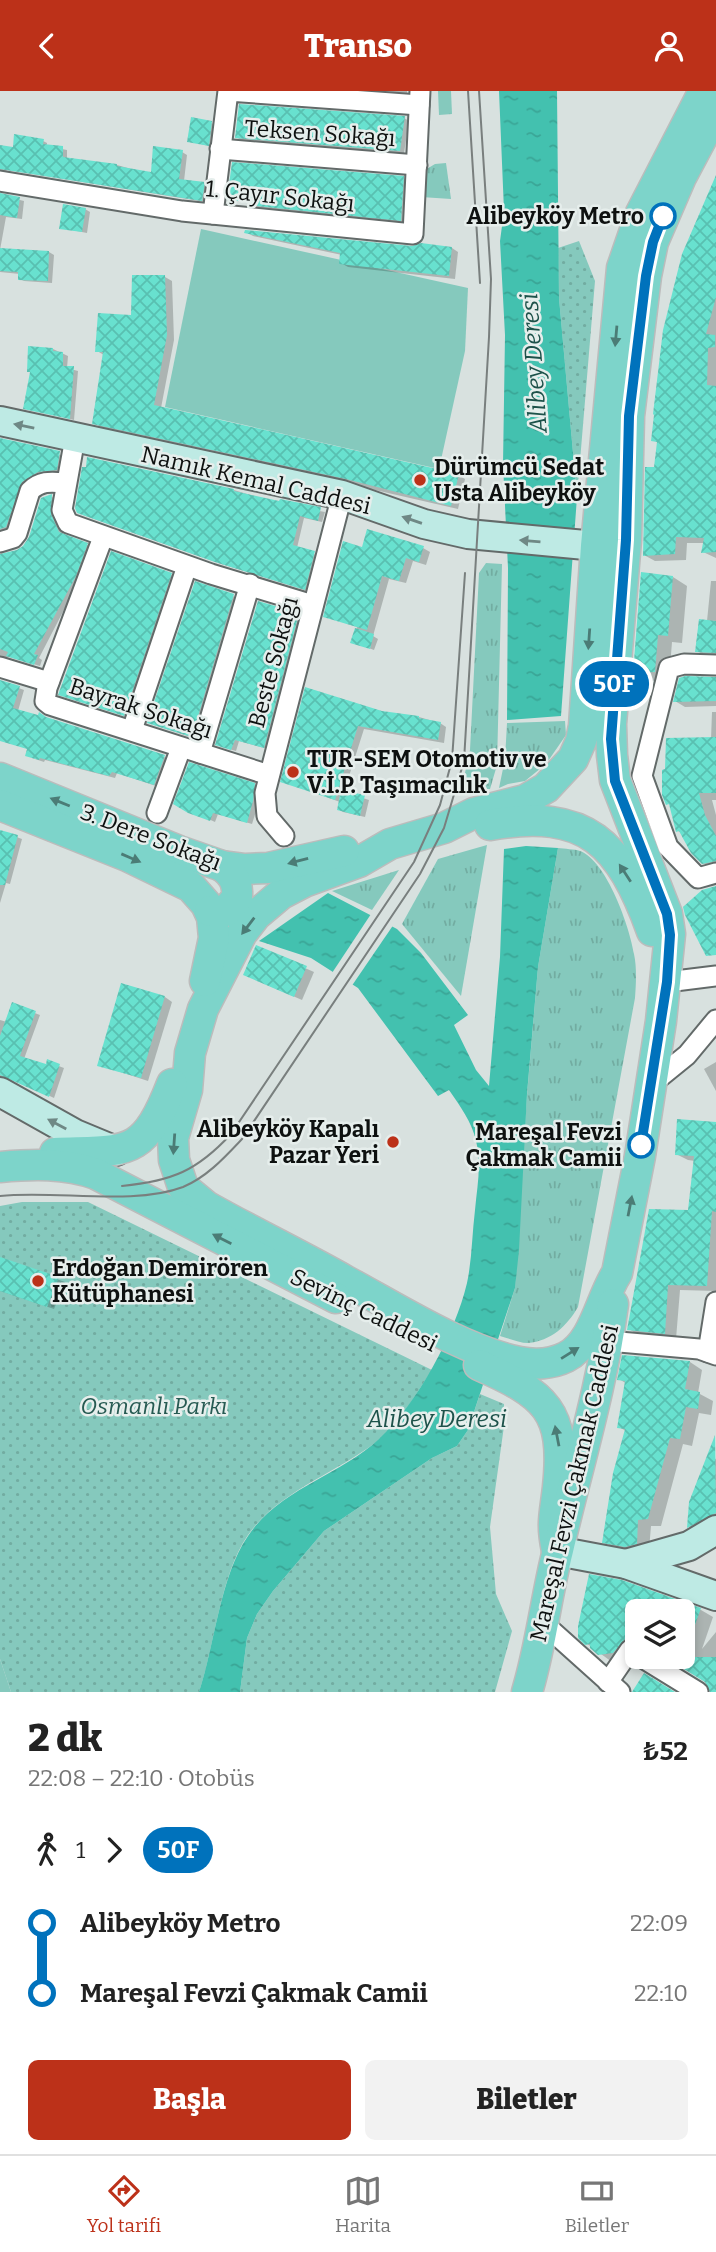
<!DOCTYPE html>
<html lang="tr">
<head>
<meta charset="utf-8">
<style>
	:root { --surface:#fff; --page:#f2f2f2; --text:#222; --muted:#767676; --line:#e0e0e0; --accent:#bc3119 }
	body { margin:0; font-family:Bitter,serif; background:var(--page); color:var(--text); height:100vh; display:flex; flex-direction:column; font-size:26px; white-space:nowrap }
	* { box-sizing:border-box; margin:0 }
	p { font-size:23px; color:var(--muted) }
	.icon { flex:none; width:38px; height:38px; fill:none; stroke:currentColor; stroke-width:2; stroke-linecap:round; stroke-linejoin:round }
	.map { position:relative; height:1601px; overflow:hidden }
	.panel { display:flex; flex-direction:column; background:var(--surface); flex:1 }
	.panel>* { flex:none }
	.badge { padding:0 14px; border-radius:23px; font-size:24px; line-height:46px }
	.fabs { position:absolute; left:625px; top:1508px; display:grid; gap:14px }
	.fabs a { display:grid; place-items:center; width:70px; height:70px; border-radius:10px; background:var(--surface); box-shadow:0 4px 10px #0003; font-size:35px }
	.map>.badge { position:absolute; translate:-50% -50%; box-shadow:0 0 0 4px #fff }
	.legs { display:flex; align-items:center; gap:10px; height:77px; padding:0 28px; font-size:23px }
	.legs p { margin-inline-start:auto }
	.overview { display:flex; align-items:center; justify-content:space-between; height:119px; padding:0 28px }
	h1 { font-size:38px; font-weight:800; line-height:52px }
	.cta { display:flex; gap:14px; margin-top:auto; padding:14px 28px }
	.cta a { flex:1; height:80px; border-radius:10px; background:var(--accent); color:#fff; font-size:28px; font-weight:800; line-height:80px; text-align:center }
	.cta a+a { background:var(--page); color:var(--text) }
	ul { padding:0 28px; list-style:none }
	li { display:flex; align-items:center; gap:24px; height:70px; font-size:26px }
	li i { display:grid; place-items:center; width:10px; height:100%; margin:0 9px; background:currentColor }
	li i::after { content:''; width:18px; height:18px; margin:-9px; border:5px solid; border-radius:50%; background:var(--surface) }
	li p { margin-inline-start:auto }
	li:first-child i { background:linear-gradient(#0000 50%,currentColor 0) }
	li:last-child i { background:linear-gradient(currentColor 50%,#0000 0) }
	header { display:flex; justify-content:space-between; align-items:center; height:91px; padding:0 28px; background:var(--accent); color:#fff; font-size:32px; font-weight:800 }
	.tab-bar { display:flex; justify-content:space-around; align-items:center; height:98px; border-top:2px solid var(--line); background:var(--surface); font-size:19px; color:var(--muted) }
	.tab-bar a { display:grid; justify-items:center; gap:4px }
	.tab-bar .active { color:var(--accent) }
	.map>svg:first-child { display:block }
	.grass { fill:url(#grass-tufts) }
	.park { fill:url(#park-dots) }
	.garden { fill:#85c9bd }
	.water { fill:url(#water-ripples) }
	.pier { fill:#d8e1df }
	.shadow { fill:#0003 }
	.building { fill:url(#building-cross-hatch) }
	.lines { fill:none; stroke-linecap:round; stroke-linejoin:round }
	.street-casing { stroke:#636a69; stroke-width:23 }
	.secondary-casing { stroke:#636a69; stroke-width:32 }
	.primary-casing { stroke:#bcbcbc; stroke-width:33 }
	.street { stroke:#fff; stroke-width:19 }
	.secondary { stroke:#beeae4; stroke-width:28 }
	.primary { stroke:#7dd4ca; stroke-width:30 }
	.tram { stroke:#797f7e; stroke-width:2 }
	.oneway { fill:#4b7c76 }
	.oneway2 { fill:#6f8885 }
	.line-1-casing { stroke:#fff; stroke-width:16 }
	.line-1 { stroke:#0072bc; stroke-width:10 }
	.stop-1-dot { fill:#fff; stroke:#0072bc; stroke-width:3.5 }
	.poi-dot { fill:#bc3119; stroke:#e6eeec; stroke-width:2.5 }
	.labels { text-anchor:middle; dominant-baseline:central; stroke-width:5; stroke-linejoin:round; paint-order:stroke }
	.street-label { font-size:23px; fill:#0e1110; stroke:#e6eeec }
	.stop-label { font-size:23px; font-weight:bold; fill:#0e1110; stroke:#e6eeec; text-anchor:end }
	.poi-label { font-size:23px; font-weight:bold; fill:#0e1110; stroke:#e6eeec; text-anchor:start }
	.park-label { font-size:23px; font-style:italic; fill:#265a52; stroke:#e6eeec }
	.water-label { font-size:24px; font-style:italic; fill:#1d524a; stroke:#e6eeec }
</style>
</head>
<body>
<header><svg class="icon" aria-label="back" viewBox="0 0 24 24"><path d="M15 5l-7 7 7 7"/></svg>Transo<svg class="icon" aria-label="person" viewBox="0 0 24 24"><circle cx="12" cy="8" r="4"/><path d="M4 21q1-7 8-7t8 7"/></svg></header>
<div class="map">
<svg width="716" height="1601" viewBox="0 0 716 1601">
	<defs>
		<pattern id="grass-tufts" width="24" height="20" patternUnits="userSpaceOnUse" patternTransform="scale(1.75)"><rect width="24" height="20" fill="#85c9bd"/><path d="M3 7l-1-3M5 7V3M7 7l1-3M15 17l-1-3M17 17v-4M19 17l1-3" fill="none" stroke="#72aca1"/></pattern>
		<pattern id="park-dots" width="8" height="8" patternUnits="userSpaceOnUse" patternTransform="scale(1.75)"><rect width="8" height="8" fill="#85c9bd"/><path d="M2 2h.1M6 6h.1" fill="none" stroke="#72aca1" stroke-width="1.8" stroke-linecap="round"/></pattern>
		<pattern id="water-ripples" width="26" height="14" patternUnits="userSpaceOnUse" patternTransform="scale(1.75)"><rect width="26" height="14" fill="#43c1af"/><path d="M2 4q2-2 4 0t4 0M15 11q2-2 4 0t4 0" fill="none" stroke="#3aa596"/></pattern>
		<pattern id="building-cross-hatch" width="8" height="8" patternUnits="userSpaceOnUse" patternTransform="scale(1.75)"><rect width="8" height="8" fill="#68e1cf"/><path d="M0 0l8 8M0 8l8-8" fill="none" stroke="#59c0b1"/></pattern>
	</defs>
	<rect width="100%" height="100%" fill="#d8e1df"/>
	<g class="grass">
		<polygon points="438,0 451,0 452,23 439,24"/>
		<polygon points="446,72 451,108 421,106 425,79 435,73"/>
		<polygon points="486,472 502,473 497,674 490,698 469,698 468,692 463,691 470,659 479,482"/>
		<polygon points="565,630 566,644 546,673 525,690 508,693 499,697 505,668 507,632"/>
		<polygon points="487,754 461,905 402,833 438,768"/>
		<path d="M558,757C565,758 574,758 580,760C607,770 630,837 634,863C637,877 636,893 635,907L578,1216C567,1235 551,1250 528,1252C519,1252 508,1247 500,1245L515,1197L527,1004L538,876Z"/>
		<polygon points="399,779 372,819 332,800"/>
	</g>
	<g class="park">
		<polygon points="579,150 595,190 577,406 559,207 558,157"/>
		<path d="M22,1111H88L432,1279C415,1304 400,1332 376,1351C335,1383 279,1400 248,1444C220,1484 215,1554 199,1601H11L0,1568V1115Z"/>
		<polygon points="480,1303 504,1313 504,1335 490,1436 496,1503 512,1540 495,1601 240,1601 247,1547 257,1523 273,1500 324,1440 432,1367 457,1355 468,1339"/>
	</g>
	<g class="garden">
		<polygon points="201,138 468,197 465,260 439,378 165,316"/>
		<polygon points="0,1568 11,1601 0,1601"/>
	</g>
	<g class="water">
		<polygon points="499,0 557,0 559,207 577,406 561,625 507,629 508,477 503,373 505,244 500,150 504,120"/>
		<path d="M526,755L558,757L538,876L527,1003L519,1159L515,1197L468,1339L457,1355L432,1367L324,1440L273,1500L257,1523L247,1547L240,1601H199C215,1553 220,1485 248,1445C279,1398 339,1385 379,1348C417,1313 455,1243 467,1192C472,1169 472,1143 475,1119C477,1096 482,1073 476,1050C472,1031 460,1015 449,999L438,1005L358,897L311,867L259,850L328,802L397,838L421,862L468,924L454,934L476,979L489,995L500,866L504,758Z"/>
	</g>
	<polygon class="pier" points="373,820 394,833 351,896 332,882"/>
	<g class="shadow">
		<polygon points="379,0 407,0 407,2"/>
		<polygon points="404,27 409,30 404,62 241,49 236,46"/>
		<polygon points="211,32 216,34 213,56 188,50"/>
		<polygon points="43,50 47,52 47,55 67,59 67,68 117,74 153,84 182,61 187,64 184,90 208,95 206,111 8,79 0,82 0,56 14,58"/>
		<polygon points="403,87 407,89 405,131 254,116 250,112 229,108"/>
		<polygon points="716,90 716,467 703,461 705,452 687,452 686,469 655,470 644,464 659,352 653,349"/>
		<polygon points="0,104 24,110 22,128 6,126 0,159 49,161 54,164 52,192 24,190 20,188 20,183 0,181"/>
		<polygon points="85,118 90,121 87,142 61,137"/>
		<polygon points="246,141 412,157 452,157 458,161 455,188 348,176 341,172 342,164 253,145"/>
		<polygon points="165,186 172,190 174,249 161,317 458,384 465,388 458,418 101,336 94,332 104,264 97,260 133,226"/>
		<polygon points="53,258 68,265 67,277 78,280 74,329 25,317"/>
		<polygon points="0,349 65,365 62,381 44,383 11,438 0,443"/>
		<polygon points="234,399 280,413 325,421 322,431 304,427 297,457 319,465 309,500 221,473 83,424"/>
		<polygon points="49,405 57,408 55,427 64,444 92,456 80,488 39,567 42,569 40,575 9,566 0,568 0,464 4,465 24,456"/>
		<polygon points="423,457 430,461 426,474 413,470 406,492 389,488 373,545 378,548 374,559 352,551 357,536 325,525 363,458"/>
		<polygon points="171,484 175,486 129,626 65,606"/>
		<polygon points="673,486 687,495 682,552 672,551 669,589 649,590 635,581"/>
		<polygon points="711,490 716,490 716,567 707,566 697,560 707,530"/>
		<polygon points="196,492 238,507 196,648 154,634"/>
		<polygon points="298,524 302,527 268,658 239,650 236,660 222,656"/>
		<polygon points="716,587 716,615 685,616 675,610"/>
		<polygon points="0,590 24,599 18,620 47,628 170,668 159,696 117,682 115,687 45,669 44,671 32,667 29,658 0,649"/>
		<polygon points="306,599 382,621 419,626 440,632 446,636 444,652 364,638 344,701 369,709 365,726 343,721 339,718 340,711 282,690"/>
		<polygon points="712,621 716,621 716,709 712,709 716,724 716,779 703,772 683,743 678,740 671,715 667,712 711,648"/>
		<polygon points="254,694 259,697 258,714 252,733 218,723 215,731 180,715"/>
		<polygon points="0,740 22,748 10,793 6,792 0,812"/>
		<polygon points="257,856 314,881 302,909 252,887"/>
		<polygon points="165,906 172,911 148,990 99,974"/>
		<polygon points="13,914 40,924 24,968 47,975 48,971 64,977 54,1007 14,988 0,987 0,929 7,931"/>
		<polygon points="716,971 716,1000 704,978"/>
		<polygon points="716,1032 716,1200 680,1199 676,1248 640,1245 629,1238 690,1120 695,1070 688,1069 676,1063"/>
		<polygon points="0,1168 65,1191 54,1218 0,1200"/>
		<polygon points="690,1271 702,1279 698,1302 713,1310 711,1324 699,1322 692,1355 683,1353 661,1435 651,1435 649,1459 639,1462 617,1458 604,1451 626,1340 619,1336 627,1293 619,1288"/>
		<polygon points="709,1365 716,1368 716,1431 697,1441 689,1436"/>
		<polygon points="621,1491 701,1519 713,1526 702,1558 716,1541 716,1601 712,1601 710,1594 668,1566 682,1566 682,1521 637,1521 637,1555 612,1571 586,1552"/>
	</g>
	<g class="building">
		<polygon points="239,13 405,25 400,60 235,47"/>
		<polygon points="191,26 212,30 209,55 187,51"/>
		<polygon points="14,43 44,48 43,53 63,55 63,66 117,73 117,75 151,81 153,55 183,59 179,88 205,91 202,110 0,78 0,54 13,56"/>
		<polygon points="232,71 404,85 401,130 248,114 248,111 227,109"/>
		<polygon points="716,84 716,206 706,243 715,244 715,256 708,257 707,294 716,295 716,461 701,462 704,447 676,446 675,463 643,465 645,376 654,376 657,351 651,350 654,324 653,323 663,239 682,163"/>
		<polygon points="0,102 20,106 17,127 0,124"/>
		<polygon points="63,113 86,117 82,141 59,138"/>
		<polygon points="245,139 412,155 421,152 452,156 449,185 339,173 340,162 244,142"/>
		<polygon points="0,157 49,160 48,190 18,189 18,181 0,180"/>
		<polygon points="132,184 165,184 167,244 154,314 459,383 451,415 346,388 92,333 103,261 95,261 98,222 131,224"/>
		<polygon points="28,255 53,257 53,260 63,261 63,275 74,275 70,328 23,318 30,281 27,281"/>
		<polygon points="0,347 60,360 57,379 38,381 22,391 6,436 0,438"/>
		<polygon points="87,366 234,398 234,400 279,410 280,408 321,416 318,430 300,425 293,454 315,460 305,499 215,471 77,422 75,417 82,376 86,376"/>
		<polygon points="52,403 51,423 59,441 88,452 76,485 34,563 38,564 34,574 6,565 8,561 0,558 0,463 17,459 23,455 29,446 41,407"/>
		<polygon points="367,438 424,455 419,471 406,467 399,490 382,485 367,539 323,526 343,450 362,456"/>
		<polygon points="111,460 172,482 124,625 58,604"/>
		<polygon points="641,481 673,485 668,545 658,544 655,581 633,582"/>
		<polygon points="195,490 234,503 192,646 147,632"/>
		<polygon points="258,510 299,522 264,657 235,649 231,659 215,654"/>
		<polygon points="699,528 716,530 716,562 695,561"/>
		<polygon points="355,537 374,543 370,558 350,552"/>
		<polygon points="685,585 716,586 716,610 673,611 679,587"/>
		<polygon points="0,589 20,595 13,617 38,624 39,621 46,626 165,664 154,694 112,681 109,685 40,667 39,669 25,665 27,658 0,650"/>
		<polygon points="305,596 382,620 419,625 419,627 441,631 438,649 358,635 335,709 280,691"/>
		<polygon points="716,646 716,702 699,702 705,724 716,745 716,770 702,773 691,762 679,740 676,741 669,713 666,714 662,704 662,679 665,678 666,647"/>
		<polygon points="189,671 255,692 253,710 247,732 213,722 210,730 188,722 173,713"/>
		<polygon points="341,699 365,704 360,725 337,719"/>
		<polygon points="0,739 18,744 5,794 0,794"/>
		<polygon points="716,795 716,864 706,865 685,824 683,816 702,799"/>
		<polygon points="256,854 307,875 294,906 243,884"/>
		<polygon points="121,892 165,905 141,987 97,975"/>
		<polygon points="12,911 36,920 20,965 46,973 47,968 60,973 49,1006 0,984 0,945"/>
		<polygon points="677,1028 716,1031 716,1121 712,1120 707,1195 668,1194 665,1243 627,1239 649,1118 688,1119 694,1065 675,1064"/>
		<polygon points="0,1166 59,1186 47,1216 0,1200"/>
		<polygon points="622,1264 690,1270 685,1298 700,1301 698,1318 686,1316 680,1348 670,1347 648,1428 638,1429 637,1453 625,1456 602,1452 613,1382 625,1338 617,1337 625,1290 617,1289"/>
		<polygon points="715,1344 716,1422 687,1437 689,1411"/>
		<polygon points="589,1483 622,1489 701,1517 684,1565 682,1564 682,1521 637,1521 637,1549 625,1548 613,1562 598,1564 590,1557 590,1553 585,1554 578,1547 578,1535"/>
		<polygon points="693,1566 716,1566 716,1601 710,1601 705,1591 684,1578"/>
		<polygon points="644,1582 675,1601 632,1601"/>
	</g>
	<g class="lines">
		<g class="street-casing">
			<g id="street">
				<polyline points="220,58 417,74"/>
				<polyline points="0,90 182,120 413,143 420,0"/>
				<polyline points="213,123 228,0 419,14"/>
				<polyline points="75,347 62,419 68,432 211,483 313,514"/>
				<polyline points="103,446 47,597 45,610 50,614 269,684"/>
				<path d="M0,451L13,447L17,442L30,400C41,389 52,391 66,392"/>
				<polyline points="716,574 684,573 669,577 642,685 668,756 698,787 716,782"/>
				<polyline points="0,576 49,591"/>
				<polyline points="132,639 187,475"/>
				<polyline points="200,662 250,493"/>
				<polyline points="157,722 181,657"/>
				<polyline points="284,745 267,725 265,702 342,404"/>
				<polyline points="667,891 716,885"/>
				<polyline points="650,994 687,964 716,929"/>
				<polyline points="608,1250 699,1258 716,1264"/>
				<polyline points="708,1261 716,1211"/>
				<polyline points="543,1532 620,1601"/>
				<polyline points="641,1566 698,1601"/>
				<polyline points="608,1591 630,1559 637,1564"/>
			</g>
		</g>
		<g class="secondary-casing">
			<g id="secondary">
				<polyline points="0,330 342,404 424,433 468,443 596,455"/>
				<polyline points="0,1001 75,1043 116,1060"/>
				<polyline points="557,1460 626,1473 716,1505"/>
				<polyline points="626,1473 689,1455 716,1439"/>
			</g>
		</g>
		<g class="primary-casing">
			<g id="primary">
				<path d="M704,0L641,122L622,177L596,455L584,635L581,650L573,668L546,697L525,709L474,722L444,737L390,753L359,771L304,791L281,803L256,824L242,842L203,918L190,962L187,999L173,1047L174,1069L183,1096L206,1115C252,1141 300,1164 346,1190C398,1218 462,1259 519,1271C534,1274 552,1273 566,1266C595,1251 600,1208 617,1182L640,1065L661,930L670,843L667,823L615,689L612,664L611,633L626,449L629,325L646,185L653,151L681,86L716,20"/>
				<polyline points="0,687 179,760 222,775 245,778 268,777 344,760"/>
				<polyline points="0,714 127,765 191,796 206,813 212,826 214,847 205,890"/>
				<path d="M490,734C587,717 620,752 652,840"/>
				<path d="M210,820H226L237,807C238,792 234,784 222,775"/>
				<path d="M55,1062C127,1059 143,1068 172,993"/>
				<path d="M0,1076C33,1073 65,1072 96,1083L336,1207"/>
				<path d="M479,1274C546,1304 566,1319 558,1396C555,1424 551,1431 557,1460"/>
				<path d="M527,1601C541,1555 546,1506 558,1459C577,1377 602,1297 613,1213"/>
			</g>
		</g>
		<use href="#street" class="street"/>
		<use href="#secondary" class="secondary"/>
		<use href="#primary" class="primary"/>
		<g class="tram">
			<polyline points="468,0 480,192"/>
			<path d="M122,1095C172,1090 197,1080 231,1043L414,771L440,714L452,669L465,482"/>
			<path d="M0,1105C55,1099 133,1115 183,1096C207,1086 225,1066 242,1048L420,783L444,737L464,670L489,246L491,188L479,0"/>
		</g>
	</g>
	<defs><path id="oneway-solid" d="M-6-.8H1V-3.2L6.5 0L1 3.2V.8H-6Z" transform="scale(1.75)"/></defs>
	<g class="oneway">
		<use href="#oneway-solid" transform="translate(616 245) rotate(95)"/>
		<use href="#oneway-solid" transform="translate(589 548) rotate(94)"/>
		<use href="#oneway-solid" transform="translate(60 711) rotate(-158)"/>
		<use href="#oneway-solid" transform="translate(131 767) rotate(23)"/>
		<use href="#oneway-solid" transform="translate(298 770) rotate(165)"/>
		<use href="#oneway-solid" transform="translate(625 782) rotate(-123)"/>
		<use href="#oneway-solid" transform="translate(248 835) rotate(127)"/>
		<use href="#oneway-solid" transform="translate(174 1053) rotate(94)"/>
		<use href="#oneway-solid" transform="translate(630 1115) rotate(-79)"/>
		<use href="#oneway-solid" transform="translate(222 1148) rotate(-153)"/>
		<use href="#oneway-solid" transform="translate(570 1262) rotate(-32)"/>
		<use href="#oneway-solid" transform="translate(557 1345) rotate(-101)"/>
	</g>
	<g class="oneway2">
		<use href="#oneway-solid" transform="translate(24 335) rotate(-168)"/>
		<use href="#oneway-solid" transform="translate(412 429) rotate(-161)"/>
		<use href="#oneway-solid" transform="translate(530 450) rotate(-175)"/>
		<use href="#oneway-solid" transform="translate(57 1033) rotate(-152)"/>
	</g>
	<g class="lines">
		<g class="line-1-casing">
			<polyline id="line-1" points="641,1054 667,891 670,844 667,823 615,690 611,648 626,449 629,325 646,185 653,151 663,125"/>
		</g>
		<use href="#line-1" class="line-1"/>
	</g>
	<g class="stop-1-dot">
		<circle cx="663" cy="125" r="12"/>
		<circle cx="641" cy="1054" r="12"/>
	</g>
	<g class="poi-dot">
		<circle cx="420" cy="389" r="7"/>
		<circle cx="293" cy="681" r="7"/>
		<circle cx="393" cy="1051" r="7"/>
		<circle cx="38" cy="1190" r="7"/>
	</g>
	<g class="labels">
		<g class="street-label">
			<text transform="translate(320 42) rotate(4)">Teksen Sokağı</text>
			<text transform="translate(280 105) rotate(6)">1. Çayır Sokağı</text>
			<text transform="translate(256 389) rotate(13)">Namık Kemal Caddesi</text>
			<text transform="translate(273 571) rotate(-75)">Beste Sokağı</text>
			<text transform="translate(141 617) rotate(18)">Bayrak Sokağı</text>
			<text transform="translate(151 746) rotate(21)">3. Dere Sokağı</text>
			<text transform="translate(364 1219) rotate(26)">Sevinç Caddesi</text>
			<text transform="translate(574 1392) rotate(-77)">Mareşal Fevzi Çakmak Caddesi</text>
		</g>
		<g class="stop-label">
			<text x="644" y="125">Alibeyköy Metro</text>
			<text x="622" y="1041">Mareşal Fevzi<tspan x="622" dy="26">Çakmak Camii</tspan></text>
		</g>
		<g class="poi-label">
			<text x="434" y="376">Dürümcü Sedat<tspan x="434" dy="26">Usta Alibeyköy</tspan></text>
			<text x="307" y="668">TUR-SEM Otomotiv ve<tspan x="307" dy="26">V.İ.P. Taşımacılık</tspan></text>
			<text x="379" y="1038" text-anchor="end">Alibeyköy Kapalı<tspan x="379" dy="26">Pazar Yeri</tspan></text>
			<text x="52" y="1177">Erdoğan Demirören<tspan x="52" dy="26">Kütüphanesi</tspan></text>
		</g>
		<g class="park-label">
			<text x="154" y="1315">Osmanlı Parkı</text>
		</g>
		<g class="water-label">
			<text transform="translate(534 272) rotate(-94)">Alibey Deresi</text>
			<text x="437" y="1328">Alibey Deresi</text>
		</g>
	</g>
</svg>
<div class="fabs">
<a><svg class="icon" aria-label="layers" viewBox="0 0 24 24"><path d="M12 4l9 5-9 5-9-5zM3 14l9 5 9-5"/></svg></a>
</div>
<b class="badge" style="left:614px;top:593px;background:#0072bc;color:#fff">50F</b>
</div>
<section class="panel">
<div class="overview"><div><h1>2 dk</h1><p>22:08 – 22:10 · Otobüs</p></div><b>₺52</b></div>
<div class="legs"><svg class="icon" aria-label="walk" viewBox="0 0 24 24"><circle cx="13" cy="4" r="2"/><path d="M13 8l-2 6 4 7M11 14l-3 7M7 12l3-4h3l4 4"/></svg>1<svg class="icon" aria-label="forward" viewBox="0 0 24 24"><path d="M9 5l7 7-7 7"/></svg><b class="badge" style="background:#0072bc;color:#fff">50F</b></div>
<ul>
<li><i style="color:#0072bc"></i><b>Alibeyköy Metro</b><p>22:09</p></li>
<li><i style="color:#0072bc"></i><b>Mareşal Fevzi Çakmak Camii</b><p>22:10</p></li>
</ul>
<div class="cta"><a>Başla</a><a>Biletler</a></div>
</section>
<nav class="tab-bar">
<a class="active"><svg class="icon" aria-label="directions" viewBox="0 0 24 24"><path d="M12 3l9 9-9 9-9-9zM9 14v-3h6M13 9l2 2-2 2"/></svg>Yol tarifi</a>
<a><svg class="icon" aria-label="map" viewBox="0 0 24 24"><path d="M3 6l6-2 6 2 6-2v14l-6 2-6-2-6 2zM9 4v14M15 6v14"/></svg>Harita</a>
<a><svg class="icon" aria-label="tickets" viewBox="0 0 24 24"><path d="M3 7h18v10H3zM15 7v10"/></svg>Biletler</a>
</nav>
</body>
</html>
